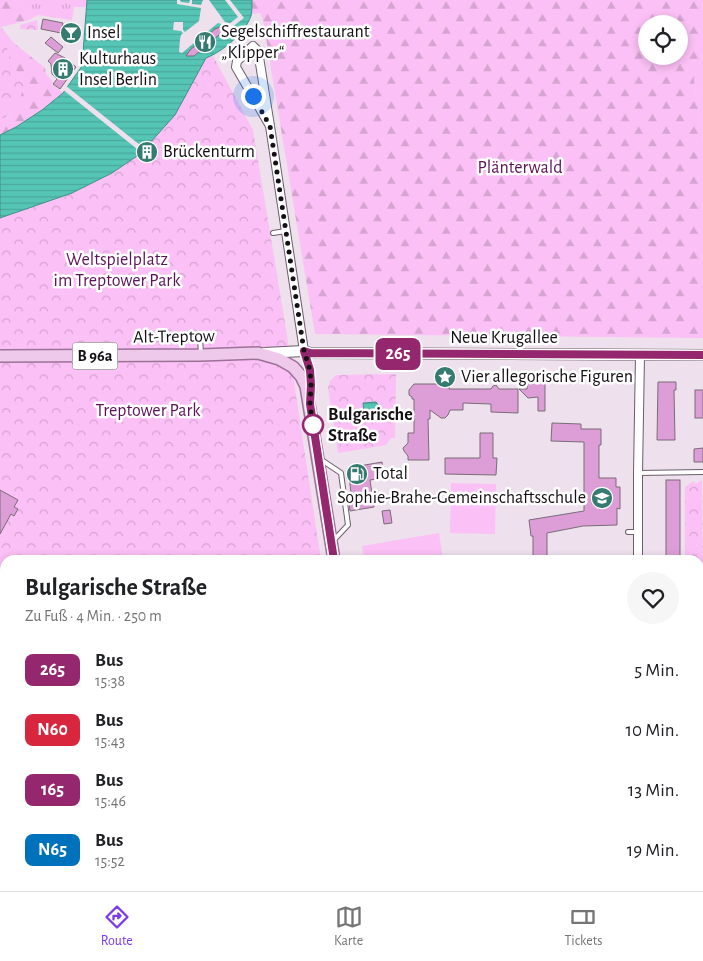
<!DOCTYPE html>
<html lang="de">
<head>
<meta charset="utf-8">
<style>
	:root { --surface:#fff; --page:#f6f6f6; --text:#202124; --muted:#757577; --line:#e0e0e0; --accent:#7c3aed }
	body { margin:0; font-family:"Alegreya Sans",sans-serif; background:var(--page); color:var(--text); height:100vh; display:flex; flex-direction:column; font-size:19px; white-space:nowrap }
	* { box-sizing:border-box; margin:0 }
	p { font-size:16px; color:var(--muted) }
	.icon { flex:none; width:28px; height:28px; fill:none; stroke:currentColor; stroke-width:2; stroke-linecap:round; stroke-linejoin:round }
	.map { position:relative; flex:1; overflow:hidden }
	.details { position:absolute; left:0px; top:555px; width:704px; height:336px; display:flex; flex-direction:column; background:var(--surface); border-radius:15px 15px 0 0; box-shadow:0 2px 8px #0003 }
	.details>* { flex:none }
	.badge { padding:0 10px; border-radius:8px; font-size:18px; line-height:32px }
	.tools { position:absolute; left:638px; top:15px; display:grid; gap:10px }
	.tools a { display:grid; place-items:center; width:50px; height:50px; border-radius:50%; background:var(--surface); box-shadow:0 2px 8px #0003; font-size:25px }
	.you { position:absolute; width:25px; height:25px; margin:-12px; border:4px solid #fff; border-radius:50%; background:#1a73e8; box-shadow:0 0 0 8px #1a73e833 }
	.map>.badge { position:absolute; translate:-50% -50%; box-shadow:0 0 0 2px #fff }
	.round { display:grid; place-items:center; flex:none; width:52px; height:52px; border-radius:26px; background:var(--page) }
	.overview { display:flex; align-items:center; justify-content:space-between; height:85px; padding:0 25px }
	h1 { font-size:24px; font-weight:700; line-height:38px }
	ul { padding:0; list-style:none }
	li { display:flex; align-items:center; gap:15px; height:60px; padding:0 25px }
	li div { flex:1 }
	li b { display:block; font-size:19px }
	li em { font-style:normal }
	li .badge { min-width:55px; font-weight:700; text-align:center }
	.tab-bar { display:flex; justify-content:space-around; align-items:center; height:70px; border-top:1px solid var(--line); background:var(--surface); font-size:14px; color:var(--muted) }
	.tab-bar a { display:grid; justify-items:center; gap:2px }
	.tab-bar .on { color:var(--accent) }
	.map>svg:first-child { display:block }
	.grass { fill:url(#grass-tufts) }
	.forest { fill:url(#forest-firs); fill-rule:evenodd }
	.park { fill:url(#park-crowns) }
	.garden { fill:#fbc0f5 }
	.water { fill:url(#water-rules); stroke:#428f85 }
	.pier { fill:#eee0ec }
	.building { fill:#dd9ed7; stroke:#796d77 }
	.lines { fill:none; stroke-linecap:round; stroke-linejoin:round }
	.lane-casing { stroke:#6a5e69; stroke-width:6 }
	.street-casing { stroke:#6a5e69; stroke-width:10 }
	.secondary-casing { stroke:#6a5e69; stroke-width:12 }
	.primary-casing { stroke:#9b7197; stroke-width:14 }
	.lane { stroke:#fff; stroke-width:4 }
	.street { stroke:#fff; stroke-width:8 }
	.secondary { stroke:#fff; stroke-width:10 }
	.primary { stroke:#eec9eb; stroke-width:11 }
	.line-casing { stroke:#fff; stroke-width:11 }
	.line { stroke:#95276e; stroke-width:8 }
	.walk { stroke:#151014; stroke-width:5; stroke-dasharray:0 9 }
	.stop-dot { fill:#fff; stroke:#95276e; stroke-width:2.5 }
	.labels { text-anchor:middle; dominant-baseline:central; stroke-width:5; stroke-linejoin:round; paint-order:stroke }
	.shield { fill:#fff; stroke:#5b585a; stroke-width:1 }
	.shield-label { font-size:16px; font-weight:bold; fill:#151014 }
	.poi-label { font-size:18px; fill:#151014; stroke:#fff; text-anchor:start }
	.park-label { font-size:18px; fill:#5c135a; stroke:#fff }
	.street-label { font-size:18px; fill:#151014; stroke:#fff }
	.stop-label { font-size:18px; font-weight:bold; fill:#151014; stroke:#fff; text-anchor:start }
</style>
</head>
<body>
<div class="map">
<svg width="703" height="891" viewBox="0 0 703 891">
	<defs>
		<pattern id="grass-tufts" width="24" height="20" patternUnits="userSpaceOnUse" patternTransform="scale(1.25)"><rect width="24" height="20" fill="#fbc0f5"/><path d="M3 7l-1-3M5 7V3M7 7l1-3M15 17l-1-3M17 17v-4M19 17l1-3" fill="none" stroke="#d6a4d1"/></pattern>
		<pattern id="forest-firs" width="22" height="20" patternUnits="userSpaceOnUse" patternTransform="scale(1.25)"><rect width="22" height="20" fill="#fbc0f5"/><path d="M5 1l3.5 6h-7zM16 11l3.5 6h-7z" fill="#d6a4d1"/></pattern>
		<pattern id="park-crowns" width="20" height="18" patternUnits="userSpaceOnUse" patternTransform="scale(1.25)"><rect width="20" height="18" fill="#fbc0f5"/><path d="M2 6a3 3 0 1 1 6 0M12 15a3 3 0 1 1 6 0" fill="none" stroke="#d6a4d1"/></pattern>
		<pattern id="water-rules" width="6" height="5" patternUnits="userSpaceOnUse" patternTransform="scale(1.25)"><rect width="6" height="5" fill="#55c5b5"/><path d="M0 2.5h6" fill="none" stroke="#49a89b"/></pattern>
	</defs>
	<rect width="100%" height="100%" fill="#eee0ec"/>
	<polygon class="grass" points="28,0 87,0 87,7 74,7 72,20 38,15 29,20 21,4"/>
	<g class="forest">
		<polygon points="0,0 28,0 21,4 29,20 1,27 0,26"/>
		<path d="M252,0H703V77L694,79L703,141V338L315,334L263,20L260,13L251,14ZM646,24H679V56H646Z"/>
		<path d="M14,43L45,68L46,74L53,82L52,84L63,93C43,109 23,124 0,135V119L7,118L24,83L9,58L7,46Z"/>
	</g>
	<g class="park">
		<polygon points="37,20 38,30 20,29 20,25"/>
		<polygon points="0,26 14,43 7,46 9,58 24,83 21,96 6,118 0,119"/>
		<polygon points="213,56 253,130 286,329 321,560 5,560 5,886 369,886 370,891 0,891 0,218 72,193 112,173 140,154 175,115 206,58"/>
		<polygon points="396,374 395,438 391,438 386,445 338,453 328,388 330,381 336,375"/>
		<polygon points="702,480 703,583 699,583 699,560 685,560 685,487 694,481 695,484"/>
	</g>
	<g class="garden">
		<polygon points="703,77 703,141 694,78"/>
		<polygon points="451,483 496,484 495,534 450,533"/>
		<polygon points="439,533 443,560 364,560 362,546"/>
		<polygon points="399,886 663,886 664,891 400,891"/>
	</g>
	<g class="water">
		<path d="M87,0H252C252,5 252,11 251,16C245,33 222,52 206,58L175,115L140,154L112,173L72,193L0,218V135L16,127L42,110L63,93L82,66Z"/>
		<polygon points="376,402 379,406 376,411 364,412 363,403"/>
		<polygon points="0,843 5,844 5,886 116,886 117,891 0,891"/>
	</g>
	<g class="pier">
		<polygon points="177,0 180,0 181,2 189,3 190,0 192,0 192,4 201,5 203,0 209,0 225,22 229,24 238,17 225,0 230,0 244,18 232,27 238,34 236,37 224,25 218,23 182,53 179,52 180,39 181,35 183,33 181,31 173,30 174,22 183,22 183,30 185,32 199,21 201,8 177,4"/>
		<polygon points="65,85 145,149 142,153 62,89"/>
	</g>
	<g class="building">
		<polygon points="43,19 63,23 61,33 41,29"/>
		<polygon points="228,24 220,34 194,56 186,56 190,50 215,29"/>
		<polygon points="51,37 63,47 58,53 45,43"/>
		<polygon points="55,53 65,58 76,67 60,89 53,84 57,79 52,74 51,64 48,61"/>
		<polygon points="445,377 450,382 449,389 491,389 493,386 496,385 499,389 518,389 518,413 491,412 491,404 463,403 463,410 450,410 448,415 445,418 441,418 430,410 430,419 428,419 429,460 408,460 408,456 404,451 403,448 408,443 408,433 414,433 414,399 412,399 412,397 409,395 409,390 414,384 438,384 440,379"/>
		<polygon points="528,381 545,381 545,411 538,411 538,397 528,398 519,389 527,389"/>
		<polygon points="658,382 676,382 676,390 674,390 675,440 657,440"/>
		<rect x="695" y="390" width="8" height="28"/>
		<polygon points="552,423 581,424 581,429 601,429 601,445 599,445 599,478 616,478 616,487 620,487 620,509 617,508 617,525 583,526 547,533 547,560 533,560 533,536 531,536 529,520 584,511 584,442 551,441"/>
		<polygon points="480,433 493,433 493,458 497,458 496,475 445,474 445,458 480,458"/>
		<polygon points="703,448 703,462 694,462 694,449"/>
		<polygon points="382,462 384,478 370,480 374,507 350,511 348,493 351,493 348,468"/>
		<rect x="666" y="480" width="14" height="80"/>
		<polygon points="0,490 18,500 14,507 18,509 14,516 11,514 0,534"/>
		<polygon points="390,510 392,523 384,524 382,511"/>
	</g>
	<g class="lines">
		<g class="lane-casing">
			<g id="lane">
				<polyline points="273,233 286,231"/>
				<polyline points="200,338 201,354"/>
				<polyline points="320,459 341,473 348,525 333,541"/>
				<polyline points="638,473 703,472"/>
				<polyline points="628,532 638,532"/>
			</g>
		</g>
		<g class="street-casing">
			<g id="street">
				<polyline points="270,126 236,67 237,61 253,46 258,51 270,126 304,351 310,371 311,392"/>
				<polyline points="638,560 638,473 640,355"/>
				<polyline points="699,619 703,618"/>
				<polyline points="699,791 703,789"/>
				<polyline points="674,886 675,891"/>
			</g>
		</g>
		<g class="secondary-casing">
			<polyline id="secondary" points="264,353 304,351 310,353 703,355"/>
		</g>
		<g class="primary-casing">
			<g id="primary">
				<polyline points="0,356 201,355 258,353 279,359 293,367 301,376 306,386 334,560"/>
				<polyline points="384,886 385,891"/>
			</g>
		</g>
		<use href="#lane" class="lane"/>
		<use href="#street" class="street"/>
		<use href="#secondary" class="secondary"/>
		<use href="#primary" class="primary"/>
	</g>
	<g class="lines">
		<g class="line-casing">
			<polyline id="line" points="334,560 310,404 311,385 310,370 304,351 310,353 703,355"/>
		</g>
		<use href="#line" class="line"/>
		<polyline class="walk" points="253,96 270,126 304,351 310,370 311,385 310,404 313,428 313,425"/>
	</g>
	<defs>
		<g id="bar-disc" transform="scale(1.125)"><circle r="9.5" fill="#367b71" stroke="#fff"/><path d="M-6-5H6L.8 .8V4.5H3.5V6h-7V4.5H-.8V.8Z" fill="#fff"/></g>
		<g id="restaurant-disc" transform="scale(1.125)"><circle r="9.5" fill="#367b71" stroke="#fff"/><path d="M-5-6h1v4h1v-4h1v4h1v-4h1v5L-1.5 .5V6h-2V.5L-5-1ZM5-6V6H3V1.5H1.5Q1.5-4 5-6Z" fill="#fff"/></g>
		<g id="building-disc" transform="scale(1.125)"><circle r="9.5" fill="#367b71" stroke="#fff"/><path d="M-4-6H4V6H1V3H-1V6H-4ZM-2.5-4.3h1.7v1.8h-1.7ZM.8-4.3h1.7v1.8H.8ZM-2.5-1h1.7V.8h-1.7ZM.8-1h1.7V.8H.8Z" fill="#fff"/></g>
		<g id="sight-disc" transform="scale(1.125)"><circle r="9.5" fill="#367b71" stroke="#fff"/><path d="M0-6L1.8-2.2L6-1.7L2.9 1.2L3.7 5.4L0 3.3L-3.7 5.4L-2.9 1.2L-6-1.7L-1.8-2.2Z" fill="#fff"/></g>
		<g id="fuel-disc" transform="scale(1.125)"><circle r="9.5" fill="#367b71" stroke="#fff"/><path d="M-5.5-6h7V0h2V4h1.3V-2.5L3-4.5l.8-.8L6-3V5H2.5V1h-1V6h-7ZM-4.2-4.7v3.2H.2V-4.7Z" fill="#fff"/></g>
		<g id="school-disc" transform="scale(1.125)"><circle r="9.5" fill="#367b71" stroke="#fff"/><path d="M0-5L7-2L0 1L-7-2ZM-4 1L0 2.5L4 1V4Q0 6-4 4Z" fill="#fff"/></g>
	</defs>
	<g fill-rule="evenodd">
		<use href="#bar-disc" x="71" y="33"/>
		<use href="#restaurant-disc" x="205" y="42"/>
		<use href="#building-disc" x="63" y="69"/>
		<use href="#building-disc" x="147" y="152"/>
		<use href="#sight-disc" x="445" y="377"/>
		<use href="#fuel-disc" x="357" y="474"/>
		<use href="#school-disc" x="602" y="498"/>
	</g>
	<circle class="stop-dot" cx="313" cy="425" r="10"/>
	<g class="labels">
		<rect class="shield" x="72.5" y="342.5" width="45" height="27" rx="4"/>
		<g class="shield-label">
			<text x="95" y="356">B 96a</text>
		</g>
		<g class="poi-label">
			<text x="221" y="32">Segelschiffrestaurant<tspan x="221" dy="21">„Klipper“</tspan></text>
			<text x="87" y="33">Insel</text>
			<text x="79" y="59">Kulturhaus<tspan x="79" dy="21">Insel Berlin</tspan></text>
			<text x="163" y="152">Brückenturm</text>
			<text x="461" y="377">Vier allegorische Figuren</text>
			<text x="373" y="474">Total</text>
			<text x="586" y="498" text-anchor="end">Sophie-Brahe-Gemeinschaftsschule</text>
		</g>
		<g class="park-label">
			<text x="520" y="168">Plänterwald</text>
			<text x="117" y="260">Weltspielplatz<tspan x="117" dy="21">im Treptower Park</tspan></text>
			<text x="148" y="411">Treptower Park</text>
		</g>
		<g class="street-label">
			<text transform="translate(174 337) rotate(-1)">Alt-Treptow</text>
			<text x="504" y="338">Neue Krugallee</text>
		</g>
		<g class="stop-label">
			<text x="328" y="415">Bulgarische<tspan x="328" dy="21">Straße</tspan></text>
		</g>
	</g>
</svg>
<div class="tools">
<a><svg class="icon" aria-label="locate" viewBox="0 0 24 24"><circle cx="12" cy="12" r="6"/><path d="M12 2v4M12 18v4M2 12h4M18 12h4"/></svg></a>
</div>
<div class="you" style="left:253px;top:96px"></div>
<b class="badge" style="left:398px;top:354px;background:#95276e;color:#fff">265</b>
<section class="details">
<div class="overview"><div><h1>Bulgarische Straße</h1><p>Zu Fuß · 4 Min. · 250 m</p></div><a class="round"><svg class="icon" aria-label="heart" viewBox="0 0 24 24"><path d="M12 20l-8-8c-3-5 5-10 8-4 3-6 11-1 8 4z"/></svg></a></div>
<ul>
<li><span class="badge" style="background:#95276e;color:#fff">265</span><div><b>Bus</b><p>15:38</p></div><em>5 Min.</em></li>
<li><span class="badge" style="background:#d7263d;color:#fff">N60</span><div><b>Bus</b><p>15:43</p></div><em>10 Min.</em></li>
<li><span class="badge" style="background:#95276e;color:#fff">165</span><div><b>Bus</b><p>15:46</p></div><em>13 Min.</em></li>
<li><span class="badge" style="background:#0072bc;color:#fff">N65</span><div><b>Bus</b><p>15:52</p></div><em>19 Min.</em></li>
</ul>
</section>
</div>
<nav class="tab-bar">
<a class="on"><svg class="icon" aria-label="directions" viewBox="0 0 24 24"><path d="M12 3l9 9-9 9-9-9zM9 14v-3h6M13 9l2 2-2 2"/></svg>Route</a>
<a><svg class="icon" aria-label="map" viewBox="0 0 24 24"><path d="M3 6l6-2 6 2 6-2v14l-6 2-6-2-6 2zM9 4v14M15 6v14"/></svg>Karte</a>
<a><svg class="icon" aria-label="tickets" viewBox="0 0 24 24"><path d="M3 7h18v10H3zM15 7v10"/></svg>Tickets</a>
</nav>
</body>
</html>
